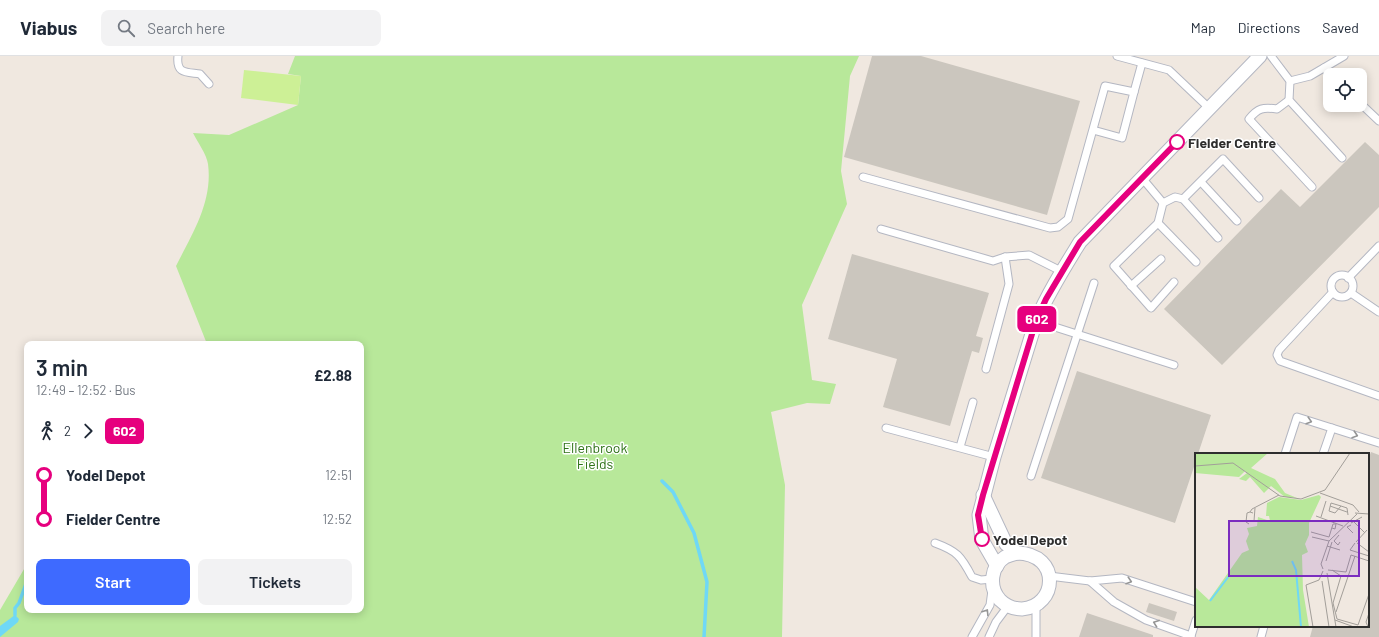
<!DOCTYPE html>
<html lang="en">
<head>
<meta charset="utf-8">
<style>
	:root { --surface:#fff; --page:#f2f2f3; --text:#1f2937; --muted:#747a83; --line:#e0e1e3; --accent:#3e6aff }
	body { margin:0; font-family:Barlow,sans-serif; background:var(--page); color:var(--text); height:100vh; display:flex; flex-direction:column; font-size:15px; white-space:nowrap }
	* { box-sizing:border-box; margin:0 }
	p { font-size:13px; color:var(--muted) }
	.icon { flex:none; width:22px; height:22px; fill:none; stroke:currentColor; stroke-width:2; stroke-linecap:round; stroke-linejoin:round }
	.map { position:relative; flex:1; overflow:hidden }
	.drawer { position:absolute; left:24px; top:285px; width:340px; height:272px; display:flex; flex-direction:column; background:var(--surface); border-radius:8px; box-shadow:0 2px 10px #0003 }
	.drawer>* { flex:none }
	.badge { padding:0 8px; border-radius:6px; font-size:14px; line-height:26px }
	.controls { position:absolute; left:1323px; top:12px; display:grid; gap:8px }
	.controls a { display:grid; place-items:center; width:44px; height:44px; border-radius:8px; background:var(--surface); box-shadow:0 2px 10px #0003; font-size:20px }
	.map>.badge { position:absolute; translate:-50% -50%; box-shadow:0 0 0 2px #fff }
	.legs { display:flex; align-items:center; gap:6px; height:44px; padding:0 12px; font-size:13px }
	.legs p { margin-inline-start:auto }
	.head { display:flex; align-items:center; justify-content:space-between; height:68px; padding:0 12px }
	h1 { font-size:22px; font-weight:600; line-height:30px }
	.action { display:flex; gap:8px; margin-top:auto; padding:8px 12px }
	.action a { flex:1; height:46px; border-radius:8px; background:var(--accent); color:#fff; font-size:16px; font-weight:600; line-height:46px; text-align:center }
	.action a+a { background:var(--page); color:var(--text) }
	ul { padding:0 12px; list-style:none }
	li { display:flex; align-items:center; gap:14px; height:44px; font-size:15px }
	li i { display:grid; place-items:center; width:6px; height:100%; margin:0 5px; background:currentColor }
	li i::after { content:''; width:10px; height:10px; margin:-5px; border:3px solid; border-radius:50%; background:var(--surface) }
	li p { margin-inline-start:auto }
	li:first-child i { background:linear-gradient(#0000 50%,currentColor 0) }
	li:last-child i { background:linear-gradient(currentColor 50%,#0000 0) }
	header { display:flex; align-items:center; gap:24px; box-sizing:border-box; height:56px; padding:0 20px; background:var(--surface); border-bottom:1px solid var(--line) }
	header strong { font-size:19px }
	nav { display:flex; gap:22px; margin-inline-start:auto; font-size:14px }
	.search { width:280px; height:36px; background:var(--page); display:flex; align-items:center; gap:10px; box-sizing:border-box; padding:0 14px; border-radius:8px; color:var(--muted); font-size:15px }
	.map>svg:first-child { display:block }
	.green { fill:#b8e89a }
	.pitch { fill:#cdf096 }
	.water { fill:#6fd8f6 }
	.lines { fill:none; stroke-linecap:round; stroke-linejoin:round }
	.stream { stroke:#6fd8f6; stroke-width:3.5 }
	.building { fill:#cbc6be }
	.service-casing { stroke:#b4b7c2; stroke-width:9 }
	.minor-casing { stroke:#b4b7c2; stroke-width:15 }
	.service { stroke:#fff; stroke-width:7 }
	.minor { stroke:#fff; stroke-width:13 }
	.oneway { stroke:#969696 }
	.line-1-casing { stroke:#fff; stroke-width:9 }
	.line-1 { stroke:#e6007e; stroke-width:6 }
	.stop-1-dot { fill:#fff; stroke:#e6007e; stroke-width:2 }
	.labels { text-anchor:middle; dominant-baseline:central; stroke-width:3; stroke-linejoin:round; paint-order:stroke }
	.stop-label { font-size:14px; font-weight:bold; fill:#2e2e2e; stroke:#fff; text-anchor:start }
	.park-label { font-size:14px; fill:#2e7217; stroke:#fff }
	.inset-river { fill:none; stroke:#6fd8f6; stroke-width:2 }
	.inset-road { fill:none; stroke:#a29e99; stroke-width:1 }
	.view { fill:#7b2cbf; fill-opacity:0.15; stroke:#7b2cbf; stroke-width:2 }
	.inset-edge { fill:none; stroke:#2e2e2e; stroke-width:2 }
</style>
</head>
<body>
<header>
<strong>Viabus</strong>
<div class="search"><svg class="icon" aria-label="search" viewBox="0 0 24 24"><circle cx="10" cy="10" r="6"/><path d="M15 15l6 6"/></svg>Search here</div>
<nav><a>Map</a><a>Directions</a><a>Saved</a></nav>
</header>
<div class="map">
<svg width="1379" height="581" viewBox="0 0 1379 581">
	<rect width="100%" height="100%" fill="#f0e8e0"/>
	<path class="green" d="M295,0H859L850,20L841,115L847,148L802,249L812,324L836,328L830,348L807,347L771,356L785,429L782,581H0V554L27,508V554H361V288H207L176,210C192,178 213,146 208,108C207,99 197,85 193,77L229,79L298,49L301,20L288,18Z"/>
	<polygon class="pitch" points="244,14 301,20 298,49 241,42"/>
	<polygon class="water" points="15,559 19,563 18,566 0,581 0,570"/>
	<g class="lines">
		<g class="stream">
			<polyline points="662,425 673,436 694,477 707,526 704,581"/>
			<polyline points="15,559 15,552 19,547 27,525"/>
		</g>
	</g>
	<g class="building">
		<polygon points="872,0 921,0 1080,45 1047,159 844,101"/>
		<polygon points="1365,86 1379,99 1379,151 1222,309 1164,253 1281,133 1300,151"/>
		<polygon points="852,198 989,237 976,280 983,282 979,297 972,295 950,370 883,351 897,303 828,283"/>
		<polygon points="1077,315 1211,359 1198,398 1196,398 1196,405 1175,467 1041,422"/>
		<polygon points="1371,396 1379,399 1379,581 1310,581 1313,570 1368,570 1368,404"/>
		<polygon points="1149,547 1177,556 1174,565 1146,556"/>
		<polygon points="1087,557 1153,579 1153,581 1079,581"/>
	</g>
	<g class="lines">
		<g class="service-casing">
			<g id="service">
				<path d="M178,0C176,18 186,16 200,18L209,28"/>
				<polyline points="1117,0 1169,14 1209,52"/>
				<polyline points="1271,0 1290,25 1289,44 1342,102"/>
				<polyline points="1324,12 1331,19"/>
				<polyline points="1290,25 1310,20 1344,0"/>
				<polyline points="1134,36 1142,7"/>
				<path d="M1289,44L1277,53C1263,51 1258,52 1249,63L1312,131"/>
				<polyline points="1360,47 1379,65"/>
				<polyline points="863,121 1050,172 1058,171 1068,163 1105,30 1134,36 1122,82 1093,74"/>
				<polyline points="1142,122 1163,147"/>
				<polyline points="1201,126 1237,165"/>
				<polyline points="1183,143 1223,103 1259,142"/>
				<polyline points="1158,167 1196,206"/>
				<polyline points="881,173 993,205 1005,201 1029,199 1061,215"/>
				<circle cx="1342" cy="230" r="11"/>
				<polyline points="1348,222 1379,190"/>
				<polyline points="1174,226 1151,252 1114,210 1158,167 1163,147 1175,141 1183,143 1218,182"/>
				<polyline points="1131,230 1161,203"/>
				<polyline points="1333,236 1279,294 1277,299 1280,305 1379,340"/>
				<polyline points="1351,237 1379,256"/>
				<polyline points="1036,265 1174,309"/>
				<polyline points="986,313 1009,228 1005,201"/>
				<polyline points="886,372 994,401"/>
				<polyline points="960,391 973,346"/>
				<polyline points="1285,398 1297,361 1379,387"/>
				<polyline points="1323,398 1332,372"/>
				<polyline points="1031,420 1094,227"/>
				<path d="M935,487C957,495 961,500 972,521L981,524L992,523"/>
				<polyline points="1049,520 1090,525 1122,522 1196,546"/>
				<polyline points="1090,525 1114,546 1146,564 1191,580 1191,581"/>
				<polyline points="1191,580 1196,564"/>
				<polyline points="972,581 990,549 992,534"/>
				<polyline points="989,581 996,566 1008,550"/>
				<polyline points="1036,581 1036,549"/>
				<polyline points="1261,581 1264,570"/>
			</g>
		</g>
		<g class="minor-casing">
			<g id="minor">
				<polyline points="983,439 1006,488 1017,497"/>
				<path d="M1017,497C1062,498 1057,551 1022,553C1014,553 1006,550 1000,544C988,531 991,510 1005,501C1009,499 1013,498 1017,497Z"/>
				<path d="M997,510L982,484L979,459L994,401L1036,265C1048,237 1064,212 1080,186L1260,0"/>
			</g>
		</g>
		<use href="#service" class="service"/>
		<use href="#minor" class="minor"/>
	</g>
	<defs><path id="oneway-chevron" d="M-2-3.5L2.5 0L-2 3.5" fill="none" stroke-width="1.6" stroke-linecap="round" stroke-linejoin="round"/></defs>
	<g class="oneway">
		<use href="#oneway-chevron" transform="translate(1309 365) rotate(17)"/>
		<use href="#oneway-chevron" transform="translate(1355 379) rotate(18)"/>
		<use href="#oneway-chevron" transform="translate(1129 525) rotate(18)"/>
		<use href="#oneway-chevron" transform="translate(986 556) rotate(-58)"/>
		<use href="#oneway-chevron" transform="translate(1156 567) rotate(-160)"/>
	</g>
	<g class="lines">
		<g class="line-1-casing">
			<polyline id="line-1" points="982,483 978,459 983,439 1036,265 1046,243 1080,186 1177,86"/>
		</g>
		<use href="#line-1" class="line-1"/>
	</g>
	<g class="stop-1-dot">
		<circle cx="1177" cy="86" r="7"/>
		<circle cx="982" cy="483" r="7"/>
	</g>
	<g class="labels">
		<g class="stop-label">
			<text x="1188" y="86">Fielder Centre</text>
			<text x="993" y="483">Yodel Depot</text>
		</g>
		<g class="park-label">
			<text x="595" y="391">Ellenbrook<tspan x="595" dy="16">Fields</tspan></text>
		</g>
	</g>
	<g transform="translate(1195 397)">
		<rect width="174" height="174" fill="#f0e8e0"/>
		<path d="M0,0H73L56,15L80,26L90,40L102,45L90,44L76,33L69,40L55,24L51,28L44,26L52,20L50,18L44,24L0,20ZM124,42L126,44L114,70V82L110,91L113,99L107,102L108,137L114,174H0V134L14,147L47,100L54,97L51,88L54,81L52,75L62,73L63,64L75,68L74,63H71L72,50L84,44L106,47Z" fill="#b8e89a"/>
		<path class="inset-river" d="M97,108L101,117L106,174M15,148L34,123"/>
		<path class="inset-road" d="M0,13L38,10L85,43L106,46L130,37L155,0M125,40L158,52L164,59M135,53L152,59M146,53L140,60L134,58L136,50L146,53L152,55L153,62M58,60L55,59L57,56L84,42M160,60L174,61M121,63L148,73M126,64L131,48M59,68L60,55M159,69L170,80M156,70L167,64M54,71L51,69L52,60L55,59M156,72L152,74L158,80M116,79L134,84L138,71H141L140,76L137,75M144,82L139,88L143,92L145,89M117,84L134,88M161,89L172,77M160,90L155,97L174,103M162,90L174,99M132,93L145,97M131,108L137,89M128,116L126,111L134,88L162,61M133,117L151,119L156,102L174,108M137,117L146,123L138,150L142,166L163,172L174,141M132,120L141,174M127,128L134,174M141,159L160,103M140,167L159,174M118,174L111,132L124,127L128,118M173,174L171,169L174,160"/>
		<path class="view" d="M34,68H164V123H34Z"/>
		<rect width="174" height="174" class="inset-edge"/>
	</g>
</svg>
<div class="controls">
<a><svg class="icon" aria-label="locate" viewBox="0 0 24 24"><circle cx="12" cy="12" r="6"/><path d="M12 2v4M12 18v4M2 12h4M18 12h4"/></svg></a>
</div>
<b class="badge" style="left:1037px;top:263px;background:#e6007e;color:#fff">602</b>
<section class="drawer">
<div class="head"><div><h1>3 min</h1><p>12:49 – 12:52 · Bus</p></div><b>£2.88</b></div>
<div class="legs"><svg class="icon" aria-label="walk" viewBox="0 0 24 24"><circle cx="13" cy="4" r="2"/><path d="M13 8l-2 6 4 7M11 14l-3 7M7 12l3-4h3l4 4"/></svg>2<svg class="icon" aria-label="forward" viewBox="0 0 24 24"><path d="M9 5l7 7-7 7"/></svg><b class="badge" style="background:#e6007e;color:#fff">602</b></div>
<ul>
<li><i style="color:#e6007e"></i><b>Yodel Depot</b><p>12:51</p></li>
<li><i style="color:#e6007e"></i><b>Fielder Centre</b><p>12:52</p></li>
</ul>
<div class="action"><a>Start</a><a>Tickets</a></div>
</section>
</div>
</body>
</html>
